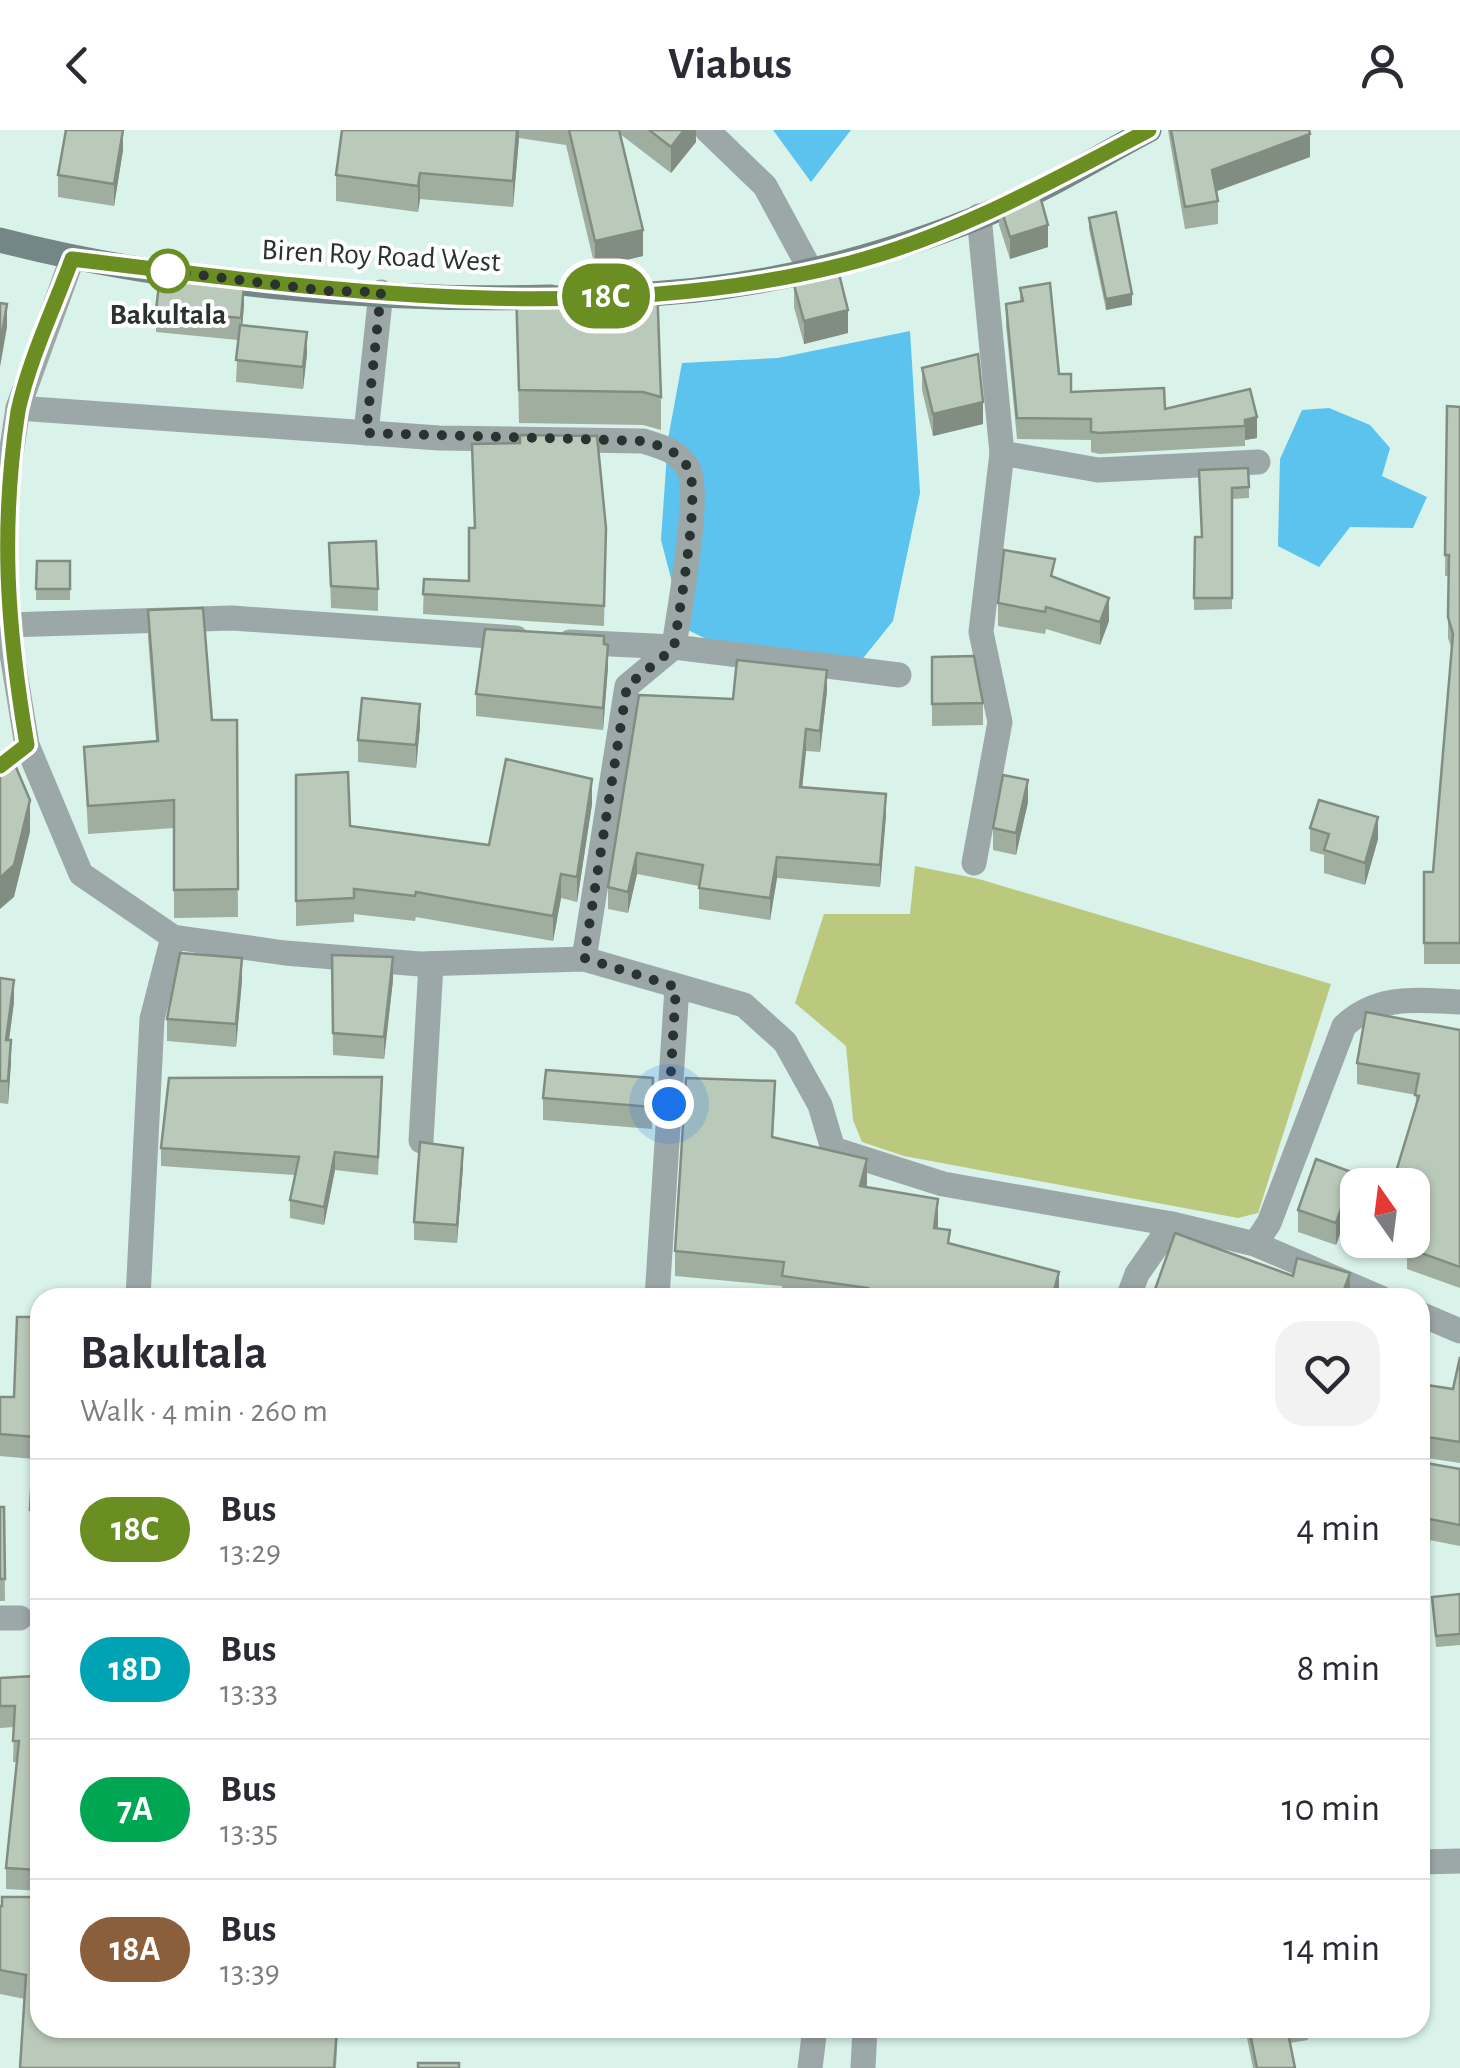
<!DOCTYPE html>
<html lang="en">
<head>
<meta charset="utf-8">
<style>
	:root { --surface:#fff; --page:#f2f2f3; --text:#2b2b33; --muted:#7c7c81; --line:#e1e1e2 }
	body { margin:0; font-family:"Alegreya Sans",sans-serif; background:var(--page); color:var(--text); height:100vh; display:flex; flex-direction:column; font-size:38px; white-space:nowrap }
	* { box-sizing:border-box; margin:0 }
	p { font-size:32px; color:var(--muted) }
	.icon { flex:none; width:55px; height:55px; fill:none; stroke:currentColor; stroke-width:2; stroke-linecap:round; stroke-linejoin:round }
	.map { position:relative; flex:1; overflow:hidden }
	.drawer { position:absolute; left:30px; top:1158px; width:1400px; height:750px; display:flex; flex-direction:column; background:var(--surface); border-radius:30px; box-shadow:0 2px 8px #0004 }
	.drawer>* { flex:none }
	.badge { padding:0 20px; border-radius:32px; font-size:35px; line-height:65px }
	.needle { width:65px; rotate:346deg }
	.buttons { position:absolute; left:1340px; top:1038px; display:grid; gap:20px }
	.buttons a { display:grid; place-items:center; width:90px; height:90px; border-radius:20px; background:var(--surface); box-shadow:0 2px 8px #0004; font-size:50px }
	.you { position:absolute; width:50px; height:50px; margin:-25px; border:8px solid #fff; border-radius:50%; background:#1a73e8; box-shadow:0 0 0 15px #1a73e833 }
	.map>.badge { position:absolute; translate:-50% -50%; box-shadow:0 0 0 5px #fff }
	.round { display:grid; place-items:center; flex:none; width:105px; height:105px; border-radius:30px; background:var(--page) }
	.summary { display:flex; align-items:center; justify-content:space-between; height:170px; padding:0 50px }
	h1 { font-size:48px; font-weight:700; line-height:75px }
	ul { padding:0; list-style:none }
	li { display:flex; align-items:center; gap:30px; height:140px; padding:0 50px; border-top:2px solid var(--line) }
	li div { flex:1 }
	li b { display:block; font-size:38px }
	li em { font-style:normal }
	li .badge { min-width:110px; font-weight:700; text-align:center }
	header { display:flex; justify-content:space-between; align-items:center; height:130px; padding:0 50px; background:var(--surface); font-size:45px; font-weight:700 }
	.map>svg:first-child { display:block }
	.green { fill:#bbc97f }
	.water { fill:#5cc2ee }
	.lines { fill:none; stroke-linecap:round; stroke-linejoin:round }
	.street { stroke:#9ca7a8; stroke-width:25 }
	.secondary { stroke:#758687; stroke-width:25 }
	.wall { fill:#a0aea0 }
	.shaded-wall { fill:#828d82 }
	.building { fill:#bacaba; stroke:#828d82; stroke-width:2.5 }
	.line-casing { stroke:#fff; stroke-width:22 }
	.line { stroke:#6b8e23; stroke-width:15 }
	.walk { stroke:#2a3330; stroke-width:10; stroke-dasharray:0 18 }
	.stop-dot { fill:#fff; stroke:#6b8e23; stroke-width:5 }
	.labels { text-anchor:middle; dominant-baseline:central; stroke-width:8; stroke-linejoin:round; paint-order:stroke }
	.street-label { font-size:30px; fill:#2a3330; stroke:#fff }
	.stop-label { font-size:30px; font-weight:bold; fill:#2a3330; stroke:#fff }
</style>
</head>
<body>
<header><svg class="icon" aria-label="back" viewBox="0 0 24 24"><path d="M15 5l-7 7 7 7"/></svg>Viabus<svg class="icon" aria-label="person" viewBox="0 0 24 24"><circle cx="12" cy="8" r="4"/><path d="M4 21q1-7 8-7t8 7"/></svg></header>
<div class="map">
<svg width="1460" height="1938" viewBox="0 0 1460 1938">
	<rect width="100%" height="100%" fill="#d9f2ea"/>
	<polygon class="green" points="915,736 979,749 1331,854 1258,1083 1238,1088 904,1026 862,1012 853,990 846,916 795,873 824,784 910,784"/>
	<g class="water">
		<polygon points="773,0 851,0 811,52"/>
		<polygon points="910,201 920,363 893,491 856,537 755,533 684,498 661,410 668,309 682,233 778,228"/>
		<polygon points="1329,278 1370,295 1390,318 1382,346 1427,367 1413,398 1350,397 1319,437 1278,416 1280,329 1302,280"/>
	</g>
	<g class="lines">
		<g class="street">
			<polyline points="707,0 765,56 811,141"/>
			<polyline points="72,129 18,278 2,384 4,476 27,615 81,744 173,807 285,823 420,834 584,829 744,875 785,912 820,975 833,1019 943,1054 1172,1094"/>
			<path d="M18,278L439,308L643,311C662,317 677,320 688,338C702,361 678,485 674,517L899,545"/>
			<polyline points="366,303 381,162"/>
			<polyline points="1002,323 1098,340 1258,332"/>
			<polyline points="7,495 232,488 516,508"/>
			<polyline points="570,512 674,517 627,556 584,829"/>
			<polyline points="974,733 1000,592 981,502 1002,323 979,86"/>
			<polyline points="421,1011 431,834"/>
			<polyline points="1255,1114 1381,1168"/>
			<polyline points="138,1168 152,889 173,807"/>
			<polyline points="657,1168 677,857"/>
			<path d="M1128,1168L1137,1144L1172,1094L1255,1114L1269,1093L1344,896C1378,864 1417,870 1460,872"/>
			<polyline points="1420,1184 1460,1201"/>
			<polyline points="0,1488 20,1488"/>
			<polyline points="1420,1732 1460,1731"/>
			<polyline points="810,1938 815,1898"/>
			<polyline points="863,1938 865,1898"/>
		</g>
		<g class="secondary">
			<path d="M0,110C165,153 380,172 551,167"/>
			<path d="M626,165C752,161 877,130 994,81C1047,59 1098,27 1149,0"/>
		</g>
	</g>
	<g class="wall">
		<polygon points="342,0 696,0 696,12 671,43 620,4 643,126 595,137 566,15 519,8 513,77 420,69 418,82 336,71 336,45"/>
		<polygon points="1168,0 1309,0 1310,27 1216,61 1218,71 1218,94 1185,99"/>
		<polygon points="123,20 114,76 58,67 58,45"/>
		<polygon points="999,72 1048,117 1010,129 999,95"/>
		<polygon points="1089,88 1132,175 1106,180 1089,99"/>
		<polygon points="794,155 848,203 804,214 794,177"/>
		<polygon points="516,158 661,267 661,300 643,295 519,293"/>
		<polygon points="1020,158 1059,244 1071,262 1165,279 1250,259 1257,308 1245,310 1245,316 1099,324 1091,322 1091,310 1017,309 1006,195 1006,174 1020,172"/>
		<polygon points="244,176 242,195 307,224 303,259 236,252 238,210 156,202 156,180"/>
		<polygon points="922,238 983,294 933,306 922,260"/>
		<polygon points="1447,276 1460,277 1460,834 1424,834 1424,742 1433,742 1452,520 1448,508 1448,446 1445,446"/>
		<polygon points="1199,340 1249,357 1249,368 1232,369 1232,479 1194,480 1194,468 1202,407"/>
		<polygon points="606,398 604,496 423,484 424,449 469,451"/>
		<polygon points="329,413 378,459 378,481 331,478"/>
		<polygon points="37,431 70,431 70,470 36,470"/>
		<polygon points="1055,448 1109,491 1100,515 1046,499 1045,504 998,496 998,473"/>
		<polygon points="148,480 212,590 237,590 238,787 174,788 174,698 88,704 84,617 156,611 148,507"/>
		<polygon points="604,514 608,537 603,600 476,586 476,564"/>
		<polygon points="932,527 983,573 983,595 932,596"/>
		<polygon points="827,561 820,622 806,621 802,657 886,685 880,757 777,748 770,790 699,779 699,756 637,744 628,783 608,779 608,757 733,569"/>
		<polygon points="420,596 416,638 358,632 358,610"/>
		<polygon points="296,645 350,696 489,715 592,674 577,772 561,768 553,811 416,787 415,791 354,784 354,792 296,796"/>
		<polygon points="1028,672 1016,725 993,720 993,698"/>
		<polygon points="1310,698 1378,709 1365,755 1324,743 1324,725 1310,721"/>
		<polygon points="332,825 393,850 384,929 333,925"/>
		<polygon points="0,848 14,872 9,910 11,932 8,974 0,973"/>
		<polygon points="242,850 236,917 167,911 167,889"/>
		<polygon points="1460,900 1460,1158 1407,1139 1407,1118 1412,1110 1416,965 1357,954 1357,933"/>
		<polygon points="382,965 378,1045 335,1040 324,1095 290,1088 290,1070 295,1045 161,1036 161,1018"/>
		<polygon points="543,968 653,971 652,999 543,990"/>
		<polygon points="775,976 773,1007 867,1054 866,1057 938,1094 938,1098 950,1114 1059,1142 1059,1168 782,1168 782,1156 675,1146 675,1121"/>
		<polygon points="463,1036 457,1113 414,1110 414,1092"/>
		<polygon points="1354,1065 1336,1115 1298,1102 1298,1080"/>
		<polygon points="40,1187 40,1402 30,1402 33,1329 0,1326 0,1267 14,1267"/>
		<polygon points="1460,1227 1460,1333 1420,1327 1420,1254 1453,1259"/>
		<polygon points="1420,1332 1460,1339 1460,1416 1424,1409 1420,1366"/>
		<polygon points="0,1377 4,1377 5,1471 0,1471"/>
		<polygon points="1460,1464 1460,1515 1436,1517 1432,1467"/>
		<polygon points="40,1491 40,1761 6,1759 6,1738 17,1632 13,1632 14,1597 0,1598 0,1548 34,1546"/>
		<polygon points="40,1767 40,1898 338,1898 336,1938 20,1938 25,1869 0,1864 0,1776"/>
		<polygon points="602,1898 655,1898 654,1902"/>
		<polygon points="1191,1898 1240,1898 1193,1907"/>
		<polygon points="1245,1898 1308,1898 1308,1910 1290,1913 1295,1938 1253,1938"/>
	</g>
	<g class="shaded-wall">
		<polygon points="123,0 123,20 114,76 114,54"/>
		<polygon points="517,0 519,0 519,8 513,77 513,51"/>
		<polygon points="684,0 696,0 696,12 671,43 671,17"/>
		<polygon points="1310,4 1310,27 1212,63 1212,40"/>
		<polygon points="420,43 420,69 418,82 418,56"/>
		<polygon points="1048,95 1048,117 1010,129 1010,107"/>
		<polygon points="643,100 643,126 595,137 595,111"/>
		<polygon points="244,154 244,176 241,210 241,188"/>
		<polygon points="1132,164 1132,175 1106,180 1106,169"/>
		<polygon points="7,174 7,197 0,237 0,215"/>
		<polygon points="848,180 848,203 804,214 804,191"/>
		<polygon points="307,202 307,224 303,259 303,237"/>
		<polygon points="983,272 983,294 933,306 933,284"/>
		<polygon points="1257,287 1257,308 1245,310 1245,290"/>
		<polygon points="1109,468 1109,491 1100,515 1100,492"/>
		<polygon points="608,515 608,537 603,600 603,578"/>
		<polygon points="827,540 827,561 820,622 820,601"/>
		<polygon points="420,574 420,596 416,638 416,615"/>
		<polygon points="806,599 806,621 800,678 800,657"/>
		<polygon points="592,649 592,674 577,772 577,747"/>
		<polygon points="1028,650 1028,672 1016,725 1016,703"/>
		<polygon points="886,664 886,685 880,757 880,735"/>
		<polygon points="30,670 30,702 14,767 0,779 0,748"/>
		<polygon points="1378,687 1378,709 1365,755 1365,733"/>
		<polygon points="637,723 637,744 628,783 628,762"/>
		<polygon points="777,727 777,748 770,790 770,768"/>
		<polygon points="561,744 561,768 553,811 553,786"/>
		<polygon points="393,827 393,850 384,929 384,907"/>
		<polygon points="242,828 242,850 236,917 236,894"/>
		<polygon points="14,850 14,872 6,932 6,910"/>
		<polygon points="11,910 11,932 8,974 8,951"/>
		<polygon points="463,1018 463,1036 457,1113 457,1095"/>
		<polygon points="335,1022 335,1040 324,1095 324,1077"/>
		<polygon points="867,1029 867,1054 860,1080 860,1056"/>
		<polygon points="1354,1043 1354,1065 1336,1115 1336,1093"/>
		<polygon points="938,1069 938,1094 934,1122 934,1098"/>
		<polygon points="1059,1142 1059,1168 1052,1168"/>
		<polygon points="1350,1143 1350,1168 1341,1168"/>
	</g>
	<g class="building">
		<polygon points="66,0 123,0 114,54 58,45"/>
		<polygon points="342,0 517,0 513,51 420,43 418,56 336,45"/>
		<polygon points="569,0 619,0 643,100 595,111"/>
		<polygon points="649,0 684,0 671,17"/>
		<polygon points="1171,0 1309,0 1310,4 1212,40 1218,71 1185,77"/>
		<polygon points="1037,55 1048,95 1010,107 999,72"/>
		<polygon points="1116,82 1132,164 1106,169 1089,88"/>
		<polygon points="839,144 848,180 804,191 794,155"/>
		<polygon points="160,146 244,154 241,188 156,180"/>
		<polygon points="657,153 661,267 643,262 519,260 516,158"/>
		<polygon points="1050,153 1059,244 1071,244 1071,262 1164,258 1165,279 1250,259 1257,287 1245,290 1245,296 1099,303 1091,302 1091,289 1017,288 1006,174 1023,171 1020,158"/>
		<polygon points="0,173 7,174 0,215"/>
		<polygon points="240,195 307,202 303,237 236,230"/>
		<polygon points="978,224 983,272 933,284 922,238"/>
		<polygon points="1447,276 1460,277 1460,813 1424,813 1424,742 1433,742 1453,504 1448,487 1449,425 1445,425"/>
		<polygon points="520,305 597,306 606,398 604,476 423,464 424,449 469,451 469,398 475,398 472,314 520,313"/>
		<polygon points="1248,338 1249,357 1232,358 1232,468 1194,468 1195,407 1202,407 1199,340"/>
		<polygon points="376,411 378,459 331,456 329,413"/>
		<polygon points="1004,420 1055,429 1051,446 1109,468 1100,492 1046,477 1045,482 998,473"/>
		<polygon points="37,431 70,431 70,459 36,459"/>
		<polygon points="203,478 212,590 237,590 238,759 174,760 174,670 88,676 84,617 158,611 148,480"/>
		<polygon points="485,499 604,506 604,514 608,515 603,578 476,564"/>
		<polygon points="974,526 983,573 932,574 932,527"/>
		<polygon points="737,530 827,540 820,601 806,599 800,657 886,664 880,735 777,727 770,768 699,758 703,735 637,723 628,762 608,757 639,565 733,569"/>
		<polygon points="362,568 420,574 416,615 358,610"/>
		<polygon points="9,621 30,670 14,735 0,748 0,627"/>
		<polygon points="506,629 592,649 577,747 561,744 553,786 416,762 415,766 354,759 354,768 296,771 296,645 348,642 350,696 489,715"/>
		<polygon points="1003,645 1028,650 1016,703 993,698"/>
		<polygon points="1319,670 1378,687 1365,733 1324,720 1329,704 1310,698"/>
		<polygon points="180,823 242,828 236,894 167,889"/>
		<polygon points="332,825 393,827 384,907 333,903"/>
		<polygon points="0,848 14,850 6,910 11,910 8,951 0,951"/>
		<polygon points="1366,882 1460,900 1460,1137 1407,1118 1408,1110 1412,1110 1412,1055 1392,1055 1419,966 1415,965 1419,944 1357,933"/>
		<polygon points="546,940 653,948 652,977 543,968"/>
		<polygon points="382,947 378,1027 335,1022 324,1077 290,1070 299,1027 161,1018 169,948"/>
		<polygon points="686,948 775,951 772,1007 867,1029 860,1056 938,1069 934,1098 950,1100 948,1113 1059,1142 1052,1168 867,1168 868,1158 782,1146 784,1132 675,1121"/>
		<polygon points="420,1012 463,1018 457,1095 414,1092"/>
		<polygon points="1316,1029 1354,1043 1336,1093 1298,1080"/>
		<polygon points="1175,1103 1293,1146 1297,1128 1350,1143 1341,1168 1152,1168"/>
		<polygon points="17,1187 40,1187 40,1381 30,1380 34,1307 0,1304 0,1267 14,1267"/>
		<polygon points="1460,1227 1460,1312 1420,1306 1420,1254 1453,1259"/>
		<polygon points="1420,1332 1460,1339 1460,1395 1424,1388"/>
		<polygon points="0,1377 4,1377 5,1449 0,1449"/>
		<polygon points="1460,1464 1460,1504 1436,1506 1432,1467"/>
		<polygon points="37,1491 40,1491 40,1740 6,1738 19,1611 13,1611 15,1576 0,1576 0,1548 34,1546"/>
		<polygon points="2,1767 40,1767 40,1898 337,1898 334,1938 20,1938 26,1845 0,1840 0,1776 2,1776"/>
		<polygon points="1249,1898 1287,1898 1295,1938 1257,1938"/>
		<rect x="418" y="1933" width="41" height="5"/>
	</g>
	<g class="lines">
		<g class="line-casing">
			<path id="line" d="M0,636L27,615C7,497 0,400 18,281C29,230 54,178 72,129C326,160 593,198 846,134C953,107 1052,51 1149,0"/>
		</g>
		<use href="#line" class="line"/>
		<path class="walk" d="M168,141L327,161L381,162L366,303L643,311C662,317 677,319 688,338C702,361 678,485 674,518L627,556L584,828L676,857L669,974"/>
	</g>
	<circle class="stop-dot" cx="168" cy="141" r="20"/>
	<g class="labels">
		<g class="street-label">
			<text transform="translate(381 126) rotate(3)">Biren Roy Road West</text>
		</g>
		<g class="stop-label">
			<text x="168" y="185">Bakultala</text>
		</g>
	</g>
</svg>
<div class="buttons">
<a><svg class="needle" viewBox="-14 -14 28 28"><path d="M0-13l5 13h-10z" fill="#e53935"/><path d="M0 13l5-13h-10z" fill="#7c7c81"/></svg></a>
</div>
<div class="you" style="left:669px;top:974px"></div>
<b class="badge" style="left:606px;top:166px;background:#6b8e23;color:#fff">18C</b>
<section class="drawer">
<div class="summary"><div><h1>Bakultala</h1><p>Walk · 4 min · 260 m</p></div><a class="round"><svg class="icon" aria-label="heart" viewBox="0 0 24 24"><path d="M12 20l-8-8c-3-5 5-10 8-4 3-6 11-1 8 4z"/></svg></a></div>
<ul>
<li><span class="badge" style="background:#6b8e23;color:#fff">18C</span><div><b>Bus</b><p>13:29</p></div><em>4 min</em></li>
<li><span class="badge" style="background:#00a3b4;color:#fff">18D</span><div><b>Bus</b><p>13:33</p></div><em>8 min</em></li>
<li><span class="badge" style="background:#00a651;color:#fff">7A</span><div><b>Bus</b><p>13:35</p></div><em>10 min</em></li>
<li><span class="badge" style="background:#8b5e3c;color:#fff">18A</span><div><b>Bus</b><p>13:39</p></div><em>14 min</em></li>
</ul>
</section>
</div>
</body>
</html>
